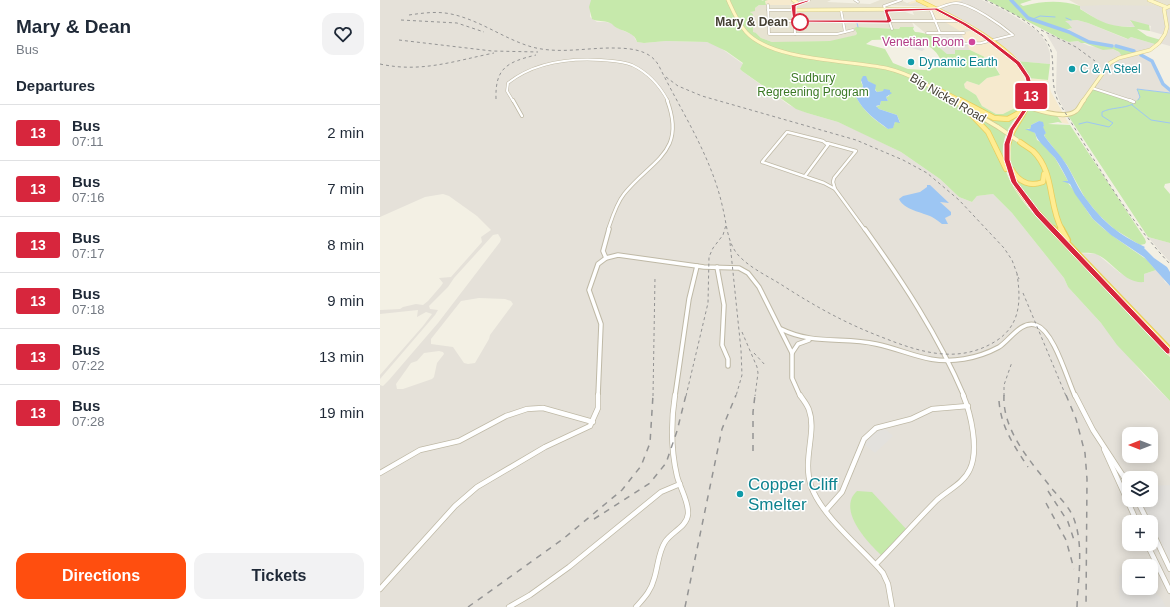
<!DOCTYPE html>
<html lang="en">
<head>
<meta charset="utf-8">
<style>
	:root { --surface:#fff; --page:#f2f2f3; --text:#1f2937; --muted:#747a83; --line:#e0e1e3; --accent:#ff4e0f }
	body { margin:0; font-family:Helvetica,sans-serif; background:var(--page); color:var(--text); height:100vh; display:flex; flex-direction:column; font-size:15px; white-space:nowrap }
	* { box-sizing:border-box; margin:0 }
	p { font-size:13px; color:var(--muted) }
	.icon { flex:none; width:22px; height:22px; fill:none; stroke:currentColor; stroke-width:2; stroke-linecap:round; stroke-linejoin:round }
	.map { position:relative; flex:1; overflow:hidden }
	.drawer { display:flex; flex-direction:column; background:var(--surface); width:380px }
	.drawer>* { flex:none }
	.badge { padding:0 8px; border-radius:3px; font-size:14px; line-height:26px }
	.needle { width:26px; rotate:270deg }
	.buttons { position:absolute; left:742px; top:427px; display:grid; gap:8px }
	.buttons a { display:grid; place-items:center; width:36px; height:36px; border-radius:8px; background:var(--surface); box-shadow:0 2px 10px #0003; font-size:20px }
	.map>.badge { position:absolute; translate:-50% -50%; box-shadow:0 0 0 2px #fff }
	h2 { padding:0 16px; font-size:15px; line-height:36px }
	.round { display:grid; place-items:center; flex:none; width:42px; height:42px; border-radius:12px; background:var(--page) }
	.summary { display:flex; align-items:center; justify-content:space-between; height:68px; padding:0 16px }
	h1 { font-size:19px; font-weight:800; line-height:30px }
	.cta { display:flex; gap:8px; margin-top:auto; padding:8px 16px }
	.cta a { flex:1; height:46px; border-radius:12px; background:var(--accent); color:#fff; font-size:16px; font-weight:800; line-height:46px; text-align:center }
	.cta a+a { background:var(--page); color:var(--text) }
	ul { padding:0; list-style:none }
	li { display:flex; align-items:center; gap:12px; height:56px; padding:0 16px; border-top:1px solid var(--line) }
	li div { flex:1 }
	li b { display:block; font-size:15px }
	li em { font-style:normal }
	li .badge { min-width:44px; font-weight:700; text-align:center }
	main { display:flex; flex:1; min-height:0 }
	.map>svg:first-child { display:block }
	.residential { fill:#e7e3d2 }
	.commercial { fill:#f6eace }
	.industrial { fill:#e5e1d9; fill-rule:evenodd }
	.green { fill:#c6e9ab; fill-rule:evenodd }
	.parking { fill:#e3e1dd }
	.water { fill:#9dc6f3 }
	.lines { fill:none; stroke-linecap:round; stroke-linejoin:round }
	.stream { stroke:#9dc6f3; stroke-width:1 }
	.river { stroke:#9dc6f3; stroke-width:3.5 }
	.street-far3-casing { stroke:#bfb9a6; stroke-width:3 }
	.street-far2-casing { stroke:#bfb9a6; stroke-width:4 }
	.street-far1-casing { stroke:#bfb9a6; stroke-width:5.5 }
	.street-casing { stroke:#bfb9a6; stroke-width:6 }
	.secondary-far1-casing { stroke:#d5cb92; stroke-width:4 }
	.secondary-casing { stroke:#d5cb92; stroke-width:5 }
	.primary-far2-casing { stroke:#e8ce5d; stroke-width:4.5 }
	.primary-far1-casing { stroke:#e8ce5d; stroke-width:6 }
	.primary-casing { stroke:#e8ce5d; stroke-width:8 }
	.street-far3 { stroke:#fff; stroke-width:2 }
	.street-far2 { stroke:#fff; stroke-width:2.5 }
	.street-far1 { stroke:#fff; stroke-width:3.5 }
	.street { stroke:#fff; stroke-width:4.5 }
	.secondary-far1 { stroke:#fff7c2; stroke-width:3 }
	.secondary { stroke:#fff7c2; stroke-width:3.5 }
	.primary-far2 { stroke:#ffec91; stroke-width:3.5 }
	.primary-far1 { stroke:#ffec91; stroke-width:4.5 }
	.primary { stroke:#ffec91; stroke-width:5.5 }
	.rail-far1 { stroke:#949494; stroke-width:1; stroke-dasharray:3 3; stroke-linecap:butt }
	.rail { stroke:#949494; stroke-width:1.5; stroke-dasharray:6 6; stroke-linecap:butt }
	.secondary-bridge-casing { stroke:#d5cb92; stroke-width:5; stroke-linecap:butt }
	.secondary-bridge { stroke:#fff7c2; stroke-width:3.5 }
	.line { fill:#d7263d; stroke:#fff }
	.stop-dot { fill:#fff; stroke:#d7263d; stroke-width:2 }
	.hotel-dot { fill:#d1479c; stroke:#fff; stroke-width:1.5 }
	.culture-dot { fill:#0f9aa8; stroke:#fff; stroke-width:1.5 }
	.labels { text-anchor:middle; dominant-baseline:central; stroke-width:3; stroke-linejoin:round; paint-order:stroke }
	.far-stop-label { font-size:12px; font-weight:bold; fill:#454034; stroke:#fff; text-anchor:end }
	.far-hotel-label { font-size:12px; fill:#b23c85; stroke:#fff; text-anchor:end }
	.far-culture-label { font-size:12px; fill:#0d838f; stroke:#fff; text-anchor:start }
	.far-park-label { font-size:12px; fill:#3b7925; stroke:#fff }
	.far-street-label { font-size:12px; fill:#454034; stroke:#fff }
	.near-culture-label { font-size:17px; fill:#0d838f; stroke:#fff; text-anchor:start }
</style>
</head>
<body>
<main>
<section class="drawer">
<div class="summary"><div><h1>Mary &amp; Dean</h1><p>Bus</p></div><a class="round"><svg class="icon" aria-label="heart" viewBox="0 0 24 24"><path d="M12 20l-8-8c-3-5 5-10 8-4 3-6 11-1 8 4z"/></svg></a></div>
<h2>Departures</h2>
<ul>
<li><span class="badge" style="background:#d7263d;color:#fff">13</span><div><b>Bus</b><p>07:11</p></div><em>2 min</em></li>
<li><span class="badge" style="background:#d7263d;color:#fff">13</span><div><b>Bus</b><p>07:16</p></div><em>7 min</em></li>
<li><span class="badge" style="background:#d7263d;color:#fff">13</span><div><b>Bus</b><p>07:17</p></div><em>8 min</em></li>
<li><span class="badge" style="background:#d7263d;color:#fff">13</span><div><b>Bus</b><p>07:18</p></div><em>9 min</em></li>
<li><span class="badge" style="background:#d7263d;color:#fff">13</span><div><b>Bus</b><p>07:22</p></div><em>13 min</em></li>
<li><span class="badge" style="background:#d7263d;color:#fff">13</span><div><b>Bus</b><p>07:28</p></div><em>19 min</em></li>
</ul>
<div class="cta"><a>Directions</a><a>Tickets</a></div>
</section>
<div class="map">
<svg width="790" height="607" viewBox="0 0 790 607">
	<rect width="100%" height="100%" fill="#f3f0e4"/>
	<g class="residential">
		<polygon points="413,0 451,0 447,2 490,4 500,0 521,0 527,3 537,0 529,3 540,1 551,7 505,5 534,15 532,10 550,10 555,21 565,22 594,30 584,33 559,34 561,38 556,39 549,36 532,22 534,27 520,27 519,29 477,27 477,33 476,35 455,41 409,42 392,42 381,38 376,33 372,33 373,14 370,12 371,11 379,5 413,5"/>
		<polygon points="689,0 790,0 790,6 700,6"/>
	</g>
	<g class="commercial">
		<polygon points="381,0 413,0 418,3 414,5 386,5 385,1"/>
		<polygon points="537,0 583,0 576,2 590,28 580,31 565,22 555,22 550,10 553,10 540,1 530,4 528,3"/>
		<polygon points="594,30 632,59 642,71 648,90 641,110 619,115 616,114 602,106 596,95 585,88 584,84 587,81 599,85 607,78 620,75 617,68 607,58 590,50 588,48 581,33"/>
		<polygon points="648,78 668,80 671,92 689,124 682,123 675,113 648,106 650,101"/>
	</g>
	<g class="industrial">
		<path d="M0,0H211L210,17L217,22H226L234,24L235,27L253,35L257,42L264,43L286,41L327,42L338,46L363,64L360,69L362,71L409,105L427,113L458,122L476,130L521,152L560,179L579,197L592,202L597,196L613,194L632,213L684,278L688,287L721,323L764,375L790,401V607H0V385L3,386L9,380L58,323L120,242L121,239L118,234L113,235L74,278L68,287L49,306L50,309L58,310L55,315L0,379V375L43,326L52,314L46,312L37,317L38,310L0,314V310L20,309L23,307L36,304L43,305L48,301L61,286L63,283L59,278L71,277L102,242L101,237L111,230L97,216L69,196L63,194L45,197L0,217ZM99,298L125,299L131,301L133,304L110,335L109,339L95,363L88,364L84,363L73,347L51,344V339L81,301ZM59,351L63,352L64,354L57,363L54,377L52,379L23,389H17L16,384L31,363L37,361L44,353ZM749,434H771V456H749ZM749,478H771V500H749ZM749,522H771V544H749ZM749,566H771V588H749Z"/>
		<polygon points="583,0 602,0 624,10 652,27 660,34 667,44 670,53 670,64 635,61 603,36 555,9"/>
		<polygon points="724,5 790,6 790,46 779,43 784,35 770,31 771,26 750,21 756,27 733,26 723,23 699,8 700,6"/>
		<polygon points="697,20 708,23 747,39 751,37 778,45 759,54 772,61 778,70 780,81 790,90 790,93 760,89 757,91 760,98 755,102 687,114 680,102 676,91 677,52 667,35 670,34 689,42 698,41 709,46 733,49 740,53 757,53 744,47 726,46 707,41 694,36 685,30 691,29 690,25 683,21"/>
		<polygon points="559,33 581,33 590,50 575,50 575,54 567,54 560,48 560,45 563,44 558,39 561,38"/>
		<polygon points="768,237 790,243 790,262 779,250"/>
		<polygon points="696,253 717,254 740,273 756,281 763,282 764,281 764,274 776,270 781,274 785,282 790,286 790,351"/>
	</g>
	<g class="green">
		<path d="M211,0H381L384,1L383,0H388L385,1L386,5H379L375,8V11L370,12L373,14V32L376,33L381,38L392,42L450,41L476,35L477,33L474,28L477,27L519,29L520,27H534L533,29L535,32C545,32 556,37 563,44L560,45V48L567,54H575V50H590L611,60L620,75L607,78L599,85L587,81L584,84L585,88L596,95L602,106L616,114H623L633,109L641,110C636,118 629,126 626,134C615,163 634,192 652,212L790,357V401L737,345L721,323L688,287L684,278L632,213L613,194L597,196L592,202L579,197L560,179L521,152L458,122L427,113L416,109L362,71L360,69L363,63L346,51L327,42L286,41L264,43L257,42C255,33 245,32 237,28C234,27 233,24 230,23C223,20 218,22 212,19L209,7ZM521,39C537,41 555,44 561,61L554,68L545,70L528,69L513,63L505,49L486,44L492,40ZM483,77L491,83L497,92L510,90L509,96L506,97L508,101H501L500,105L496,107L499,109L517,115L520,122H515L513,127L508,129C495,120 484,112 476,97L480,95L479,89L482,88L483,86L481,82Z"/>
		<path d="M607,0H652L640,4L643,6C663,1 681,0 700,6V9C721,22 729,27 755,27L750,20L769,25L770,31L757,29L767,36L781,40L778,45L751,37L748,39L708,23L697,20L685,21L689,24L692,28L685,30C698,37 710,42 724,45C738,48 745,46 758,53L743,57L739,52L733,49L723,50L705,43H701L698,41L689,42L679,38Z"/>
		<polygon points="635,61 670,64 668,80 648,78"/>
		<polygon points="712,88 754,102 760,98 757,89 790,93 790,183 785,184 784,187 790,194 790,243 768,237 687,114 696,111"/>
		<path d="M648,106L675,113L682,123L678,122L668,124L690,125L765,239L766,242L765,244L760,245L734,229L718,214L705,198L687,165L665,137L664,134L666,133L662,127L664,126L663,124L659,121L651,125L652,127L650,129L647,128L655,133L657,140L662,143L675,158L688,181H685C692,184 707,213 714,220C728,234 746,245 763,257C768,260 772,266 776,270L764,274V282C745,284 734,263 718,255C712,252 703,253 696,253L657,213L632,176L627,144Z"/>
		<path d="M477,491L492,492L527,530L503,557C489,544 456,510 477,491Z"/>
	</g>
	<g class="parking">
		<polygon points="506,41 527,41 546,46 542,48 545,49 542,51 525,46 512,46"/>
		<polygon points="501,425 513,436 495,453 481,442"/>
		<polygon points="790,485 790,562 761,500 771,500 771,486"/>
		<polygon points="748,564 749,566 749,588 771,588 781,598 786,607 740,607 739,577"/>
	</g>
	<g class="water">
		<path d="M483,76H486L488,81L496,85L495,90L497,92L503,91L504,89L510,90V92L512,93L506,97L508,101H501L500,105L496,106L499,109L517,115L520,123L515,122L513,128L508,129C495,119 484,112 476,97L480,94L478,90L482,88L483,86L481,80Z"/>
		<path d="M659,121L663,122L664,126L663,127L666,133L664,135L665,137C672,147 680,154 686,164C693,175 698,189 706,199C724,223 738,234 765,247L764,248L774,258L787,267L790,272V286L764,257L731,235L713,219L695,194L690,184L682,181H688C684,173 680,165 675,158C669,151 656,140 655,133L645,129H650L651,127V125Z"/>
		<path d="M547,185H550L569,203L560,202L571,212V215L565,218L568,224H562C559,222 556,219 552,217C542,212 524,210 519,199L523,196L540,192L547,187Z"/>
	</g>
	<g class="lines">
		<g class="stream">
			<polyline points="686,18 691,20"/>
			<polyline points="653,19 660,16 675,17"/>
			<polyline points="477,23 478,27"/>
			<polyline points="758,100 760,97 757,89 790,93"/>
			<polyline points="752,105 771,120 790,123"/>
			<path d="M699,124L707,122L729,127L733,123L722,116V112C732,107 743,109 753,104"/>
		</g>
		<g class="river">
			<polyline points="631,0 648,18 689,32 709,42 732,46"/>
			<polyline points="736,46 754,51"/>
			<polyline points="761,55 772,61 783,84 790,90"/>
		</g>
		<g class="street-far3-casing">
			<g id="street-far3">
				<polyline points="475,0 478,2"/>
				<polyline points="418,3 429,0"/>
				<polyline points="388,5 389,34 457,34 473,30"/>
				<path d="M555,9C562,7 569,3 576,3C592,4 621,25 633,35L601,43L579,44"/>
				<polyline points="388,10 414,10 415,34"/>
				<polyline points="461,10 465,32"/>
				<polyline points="551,11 560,33"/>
				<polyline points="388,21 580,21"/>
				<polyline points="512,29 504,6 521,0"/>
				<polyline points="547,33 584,33"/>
				<polyline points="712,88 752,101"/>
				<path d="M133,101L127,91L128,83C155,62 188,58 221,60C231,61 242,61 252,65C267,72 280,86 288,101"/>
			</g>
		</g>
		<g class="street-far2-casing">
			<g id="street-far2">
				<polyline points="133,100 142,116"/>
				<polyline points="749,100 754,102"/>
				<polyline points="447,143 476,151 454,178 453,182 455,189"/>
				<polyline points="425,176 448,145 443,141 407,132 382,162 444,183 455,189 485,230"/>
				<path d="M228,230C232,218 236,204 244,194C271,160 307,153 287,100"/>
			</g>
		</g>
		<g class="street-far1-casing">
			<g id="street-far1">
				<path d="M485,229C523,282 558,335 584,396"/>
				<polyline points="226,258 223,251 229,229"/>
				<polyline points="337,267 344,305 342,345 348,359 348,366"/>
				<path d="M401,329C433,345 463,337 496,344C529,351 548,365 584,359C596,357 608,353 619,347C629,341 641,320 656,325C674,331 687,379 695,396"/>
				<polyline points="412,353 418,344 429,340"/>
				<polyline points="218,396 221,324 209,290 218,264 226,258 238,255 324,267 359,268 368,273 379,287 412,353 412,378 420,396"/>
				<polyline points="295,396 309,299 317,266"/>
			</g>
		</g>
		<g class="street-casing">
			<g id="street">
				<path d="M420,395C423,400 427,404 429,410C437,432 422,459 431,486C442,517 482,548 503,573L508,584L512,607"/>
				<polyline points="695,395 713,430 749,485"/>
				<polyline points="724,449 757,522"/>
				<polyline points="0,473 40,450 79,441 126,416 147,409 163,408 213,422"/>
				<polyline points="757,500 768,522"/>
				<polyline points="446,510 462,492 484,439 496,428 531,419 552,409 588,406"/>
				<polyline points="771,529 790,569"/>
				<polyline points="767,544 790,591"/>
				<path d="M496,564C517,543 536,521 557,500C568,490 584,483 590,469C599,449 591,414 583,395"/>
				<polyline points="0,589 75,506 97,487 165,447 210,426 218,408 218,395"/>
				<polyline points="129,607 150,595 189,567 281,492 300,484"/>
				<path d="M256,607C264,598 271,591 274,579C278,567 278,553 285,542C291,532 307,527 308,514C309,502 300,488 297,476C291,450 291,421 295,395"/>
			</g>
		</g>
		<g class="secondary-far1-casing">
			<g id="secondary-far1">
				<path d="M348,0C353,11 358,23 366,32C392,61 468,60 506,68C531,74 552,87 574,101"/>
				<polyline points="413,0 418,3 414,5 414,10 555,9"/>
				<polyline points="769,0 786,7"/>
				<polyline points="703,101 730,63 739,58 770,50 779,43 785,34 787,27 784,9 790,6"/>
			</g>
		</g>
		<g class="secondary-casing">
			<g id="secondary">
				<polyline points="572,100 618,127"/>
				<path d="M645,106C657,110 685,120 696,111C699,109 701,103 704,100"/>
			</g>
		</g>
		<g class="primary-far2-casing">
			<g id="primary-far2">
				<path d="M538,0C569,15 663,57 650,101"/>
				<polyline points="556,88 581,101"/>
				<polyline points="645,101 648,93 647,83"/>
			</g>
		</g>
		<g class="primary-far1-casing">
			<g id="primary-far1">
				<polyline points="580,100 614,118 628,119 639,113"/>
				<path d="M650,100C645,113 636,123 631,135C616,173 650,205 674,230"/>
				<polyline points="585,108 608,132 626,169"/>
				<polyline points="642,109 645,100"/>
				<path d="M640,142C644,145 649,148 653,151C675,172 668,205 682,230"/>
				<path d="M632,170C639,182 650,187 663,182L664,174"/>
			</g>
		</g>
		<g class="primary-casing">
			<g id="primary">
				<polyline points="673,229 790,351"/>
				<polyline points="681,229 687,240"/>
			</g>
		</g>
		<use href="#street-far3" class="street-far3"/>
		<use href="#street-far2" class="street-far2"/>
		<use href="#street-far1" class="street-far1"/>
		<use href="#street" class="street"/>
		<use href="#secondary-far1" class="secondary-far1"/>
		<use href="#secondary" class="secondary"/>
		<use href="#primary-far2" class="primary-far2"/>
		<use href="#primary-far1" class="primary-far1"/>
		<use href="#primary" class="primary"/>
		<g class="rail-far1">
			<path d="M605,0C627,10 668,28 672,55C674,72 671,85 678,101C713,157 745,216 790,264"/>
			<path d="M29,15C43,13 57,11 71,14C100,20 124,39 152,47C178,54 205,48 231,48C249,48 270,49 279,66C302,113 332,157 343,209C347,225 347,244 360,257C373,270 390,277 405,287C438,308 467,324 504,338C542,353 579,364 616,341C641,325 641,300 637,274"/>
			<polyline points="21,20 77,23 104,32"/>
			<polyline points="661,30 696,47 715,61"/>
			<polyline points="19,40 112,51 158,52"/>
			<path d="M0,64C41,73 74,61 114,53"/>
			<polyline points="286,77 298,86 322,96 476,140 523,160 547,173 579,200 624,248 632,260 639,279"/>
			<path d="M116,99C115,68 127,62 156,55"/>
			<polyline points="350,243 361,350 362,375 356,396"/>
			<polyline points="643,293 686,396"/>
			<polyline points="362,332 377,367 378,373 375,396"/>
			<polyline points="374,353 386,366"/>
			<polyline points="273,396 275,277"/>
			<polyline points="306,396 328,303 329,257 333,248 343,235 346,225"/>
			<polyline points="624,396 624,385 632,362"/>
		</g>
		<g class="rail">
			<path d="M624,395C622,431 652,463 673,490C681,499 690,508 694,519C704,546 698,579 697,607"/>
			<polyline points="686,395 696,419 705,453 707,479 706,607"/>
			<path d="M619,401C621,427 634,446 648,467"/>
			<polyline points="373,451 373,412 375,395"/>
			<polyline points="668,491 688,522 694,540"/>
			<polyline points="666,503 686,540 694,569"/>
			<polyline points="214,519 270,483 286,463 297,431 306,395"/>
			<polyline points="88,607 183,539 242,490 261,466 270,443 273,395"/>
			<polyline points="305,607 342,429 356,395"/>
		</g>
		<g class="secondary-bridge-casing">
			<polyline id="secondary-bridge" points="618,127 637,140"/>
		</g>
		<use href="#secondary-bridge" class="secondary-bridge"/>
	</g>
	<polygon class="line" points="428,0 430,1 416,6 416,20 507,20 504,10 506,9 557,8 586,23 605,35 640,62 650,77 654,92 650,106 634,130 630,144 630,160 637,182 660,212 790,349 790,354 787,354 655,215 631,182 624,160 624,144 629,130 645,106 649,92 645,77 636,64 602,37 583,25 555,10 508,12 512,21 509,23 413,22 411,5"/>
	<circle class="stop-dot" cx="420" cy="22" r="8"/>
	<circle class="hotel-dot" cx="592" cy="42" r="4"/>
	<g class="culture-dot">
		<circle cx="531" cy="62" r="4"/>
		<circle cx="692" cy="69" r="4"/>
		<circle cx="360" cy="494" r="4"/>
	</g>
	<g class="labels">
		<g class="far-stop-label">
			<text x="408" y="22">Mary &amp; Dean</text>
		</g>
		<g class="far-hotel-label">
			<text x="584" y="42">Venetian Room</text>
		</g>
		<g class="far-culture-label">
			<text x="539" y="62">Dynamic Earth</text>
			<text x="700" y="69">C &amp; A Steel</text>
		</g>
		<g class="far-park-label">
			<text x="433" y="78">Sudbury<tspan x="433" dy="14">Regreening Program</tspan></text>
		</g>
		<g class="far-street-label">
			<text transform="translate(568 98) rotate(30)">Big Nickel Road</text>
		</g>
		<g class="near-culture-label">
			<text x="368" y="484">Copper Cliff<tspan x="368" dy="20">Smelter</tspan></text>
		</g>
	</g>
</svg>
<div class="buttons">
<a><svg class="needle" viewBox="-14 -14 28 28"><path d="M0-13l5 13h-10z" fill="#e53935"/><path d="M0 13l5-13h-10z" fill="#747a83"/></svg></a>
<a><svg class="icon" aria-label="layers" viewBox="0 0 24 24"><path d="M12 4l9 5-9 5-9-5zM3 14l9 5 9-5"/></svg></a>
<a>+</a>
<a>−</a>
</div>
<b class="badge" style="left:651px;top:96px;background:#d7263d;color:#fff">13</b>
</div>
</main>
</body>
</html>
